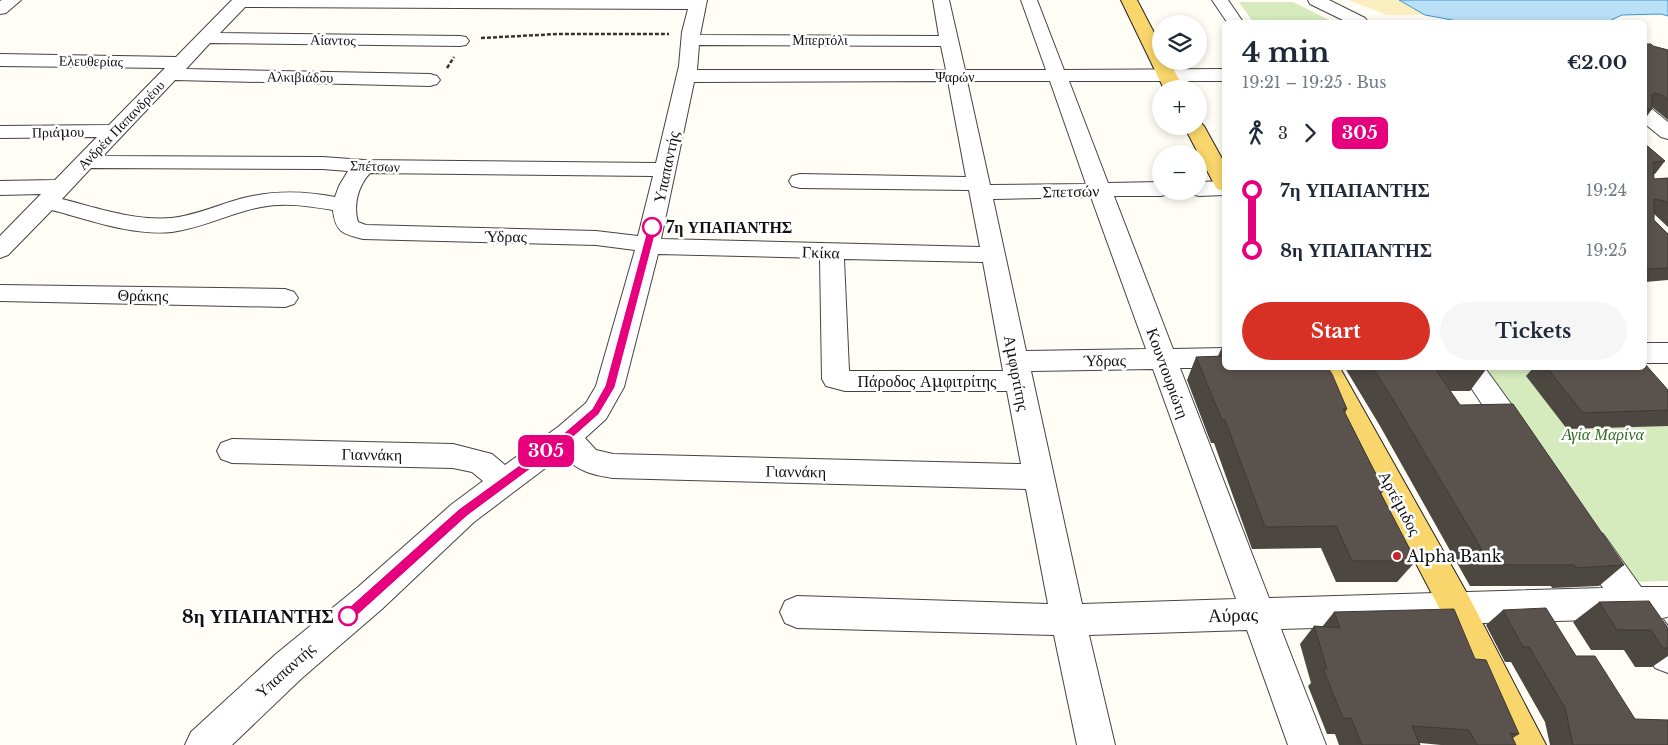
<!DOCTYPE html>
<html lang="en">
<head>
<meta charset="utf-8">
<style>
	:root { --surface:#fff; --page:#f6f6f7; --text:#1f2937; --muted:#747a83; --accent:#d93025 }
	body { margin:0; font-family:"Libre Baskerville",serif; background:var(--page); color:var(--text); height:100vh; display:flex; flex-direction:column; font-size:19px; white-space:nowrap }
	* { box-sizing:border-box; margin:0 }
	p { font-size:16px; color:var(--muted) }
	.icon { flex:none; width:28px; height:28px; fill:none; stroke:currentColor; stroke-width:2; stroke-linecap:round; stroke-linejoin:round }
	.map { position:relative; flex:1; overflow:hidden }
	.details { position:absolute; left:1222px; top:20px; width:425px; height:350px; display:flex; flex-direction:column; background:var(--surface); border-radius:8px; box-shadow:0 2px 8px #0003 }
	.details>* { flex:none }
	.badge { padding:0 10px; border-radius:8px; font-size:18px; line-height:32px }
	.controls { position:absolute; left:1152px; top:15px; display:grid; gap:10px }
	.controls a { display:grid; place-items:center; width:55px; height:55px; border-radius:50%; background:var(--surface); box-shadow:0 2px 8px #0003; font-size:25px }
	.map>.badge { position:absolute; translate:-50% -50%; box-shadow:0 0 0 2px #fff }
	.legs { display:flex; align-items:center; gap:8px; height:55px; padding:0 20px; font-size:16px }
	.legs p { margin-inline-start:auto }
	.head { display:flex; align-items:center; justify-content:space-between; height:85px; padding:0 20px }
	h1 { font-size:28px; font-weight:700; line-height:38px }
	.cta { display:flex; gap:10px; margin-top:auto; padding:10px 20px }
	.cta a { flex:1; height:58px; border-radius:30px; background:var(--accent); color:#fff; font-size:20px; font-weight:700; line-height:58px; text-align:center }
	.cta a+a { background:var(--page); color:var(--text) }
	ul { padding:0 20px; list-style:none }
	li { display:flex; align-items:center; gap:18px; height:60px; font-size:19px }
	li i { display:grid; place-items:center; width:8px; height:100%; margin:0 6px; background:currentColor }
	li i::after { content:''; width:12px; height:12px; margin:-6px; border:4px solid; border-radius:50%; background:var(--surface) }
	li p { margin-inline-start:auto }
	li:first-child i { background:linear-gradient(#0000 50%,currentColor 0) }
	li:last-child i { background:linear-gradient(currentColor 50%,#0000 0) }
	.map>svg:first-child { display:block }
	.green { fill:#d5ebbd }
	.sand { fill:#fbeec1 }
	.water { fill:#b9e0f7; stroke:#3f96cf }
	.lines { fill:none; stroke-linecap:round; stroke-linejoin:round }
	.minor-casing { stroke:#444; stroke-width:2 }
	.major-casing { stroke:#222; stroke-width:2 }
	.path { stroke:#333; stroke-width:2.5; stroke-dasharray:4 2; stroke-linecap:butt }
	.minor { fill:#fff; fill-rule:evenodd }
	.major { fill:#f9d66b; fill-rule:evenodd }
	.wall { fill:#4d4742 }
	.building { fill:#5a524d; stroke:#3f3936 }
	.line-1 { fill:#e6007e; stroke:#fff }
	.stop-1-dot { fill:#fff; stroke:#e6007e; stroke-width:2.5 }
	.poi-dot { fill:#c4262e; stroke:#fff; stroke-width:2 }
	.labels { text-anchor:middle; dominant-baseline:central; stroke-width:5; stroke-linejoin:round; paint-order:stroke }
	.far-street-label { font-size:14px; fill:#111; stroke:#fff }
	.street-label { font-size:16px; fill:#111; stroke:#fff }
	.stop-label { font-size:16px; font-weight:bold; fill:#111; stroke:#fff; text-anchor:start }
	.park-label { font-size:16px; font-style:italic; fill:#2f6b1f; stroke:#fff }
	.poi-label { font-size:16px; fill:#111; stroke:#fff; text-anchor:start }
	.near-street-label { font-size:19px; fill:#111; stroke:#fff }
	.near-stop-label { font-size:19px; font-weight:bold; fill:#111; stroke:#fff; text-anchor:end }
</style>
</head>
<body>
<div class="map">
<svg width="1668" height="745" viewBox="0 0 1668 745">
	<rect width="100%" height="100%" fill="#fffdf5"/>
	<g class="green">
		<polygon points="1239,2 1293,2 1333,22 1253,22"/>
		<polygon points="1476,368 1633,368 1668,409 1668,581 1627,582"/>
	</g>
	<polygon class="sand" points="1348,0 1399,0 1425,15 1387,15"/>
	<polygon class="water" points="1399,0 1668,0 1668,16 1661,14 1622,15 1607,22 1463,22 1425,15"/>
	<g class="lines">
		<g class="minor-casing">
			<g id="minor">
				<polygon points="2,0 21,0 6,13 0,14 0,1"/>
				<path d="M232,0H707L700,35L939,36L933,0H949L965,70H1046L1021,0H1037L1064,70L1225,69V81H1069L1108,183L1161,182V191H1171L1169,194L1161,196H1114L1173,349L1225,348L1226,368H1180L1269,598L1603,588L1576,544L1581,534L1592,530L1603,534L1641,587H1668V617L1662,618L1668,626V673L1655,668L1623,619L1281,629L1326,745H1288L1247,630L1089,635L1115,745H1077L1054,635L797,628L785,623L780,612L785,601L797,596L1048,604L1026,489L613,478C594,475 574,471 564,454L474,522L382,609L302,678L232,745H185L191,732L276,654L358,587L452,504L483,481L472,472L453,468L232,463L221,459L217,451L221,443L232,439L453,444L492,454L505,465L558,427L586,403L596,386L635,250L596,245L363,239C343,234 335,232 333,210C309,206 285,202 261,207C230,213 203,228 172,232C132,236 90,220 52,210L8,255L0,258V236L41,194L0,195V181L55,180L97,137L0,138V126L109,125L165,68L0,66V54L176,57ZM245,7L688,9L682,32L679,66L656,163L364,160L323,157L103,156L175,80L430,86L437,84L440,80L437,76L430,74L186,69L210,43L460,46L466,45L469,41L466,37L460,36L220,33ZM699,45L941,46L946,70H697ZM948,81L966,177L800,174L792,176L789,181L792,186L800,188L969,190L980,247L661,239L694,82ZM967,81H1050L1086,184L990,185ZM91,168L323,169L348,171L339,186L335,197C300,190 268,190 233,201C213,207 193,216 171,218C134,221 98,208 62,199ZM370,173L653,176L638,236L596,231L366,225L358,222C353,205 358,186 370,173ZM1091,197L1146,349L1026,351L993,199ZM658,254L820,258L822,379L826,386L845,391H1007L1021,464L613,454L596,450L585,438L606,419L624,387ZM844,259L983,262L1003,371H849ZM1153,369L1236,599L1082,604L1031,371Z"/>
				<polygon points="1212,0 1228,0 1243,22 1227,22"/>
				<polygon points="1308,0 1329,0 1365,18 1368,22 1347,22 1310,4"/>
				<polygon points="1645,107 1652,109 1668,122 1668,139 1661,137 1645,124"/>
				<polygon points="1225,181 1225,195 1199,196 1191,194 1189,191 1199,191 1199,182"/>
				<polygon points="0,285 285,289 294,292 298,298 294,304 285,307 0,301"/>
				<rect x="1645" y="343" width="23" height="20"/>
				<polygon points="1458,368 1485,368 1527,426 1532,434 1527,442 1517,445 1507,442"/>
			</g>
		</g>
		<g class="major-casing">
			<g id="major">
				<polygon points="1121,0 1137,0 1161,46 1161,61 1169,61 1184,89 1164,89"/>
				<polygon points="1199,121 1204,126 1225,164 1225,191 1217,189 1214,184 1184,126 1199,126"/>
				<polygon points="1314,368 1340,368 1469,597 1546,745 1507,745 1445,619"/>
			</g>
		</g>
		<g class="path">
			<polyline points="481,38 558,34 669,34"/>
			<polyline points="447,68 454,57"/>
		</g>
		<use href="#minor" class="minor"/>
		<use href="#major" class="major"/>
	</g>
	<g class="wall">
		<polygon points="1645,44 1668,50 1668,120 1652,107 1652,109 1645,119"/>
		<polygon points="1645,144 1665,161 1655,174 1654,174 1654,179 1668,178 1668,227 1654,214 1654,220 1668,234 1668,280 1645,282"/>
		<polygon points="1222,347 1225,347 1225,368 1347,409 1345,413 1384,490 1381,494 1416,561 1397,582 1336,582 1321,548 1252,549 1214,443 1211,443 1187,380 1196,357 1218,356"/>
		<polygon points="1345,368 1487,368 1470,391 1450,391 1460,405 1624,565 1599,586 1552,588 1551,586 1470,586 1380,426"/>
		<polygon points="1533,368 1645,368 1668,390 1668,426 1567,429 1526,376"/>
		<polygon points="1599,602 1668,628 1668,656 1652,667 1635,667 1624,650 1591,650 1573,622"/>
		<polygon points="1503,610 1576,656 1635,719 1668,745 1550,745 1545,722 1511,662 1505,662 1486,625"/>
		<polygon points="1334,612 1475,659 1519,734 1513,738 1516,745 1441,745 1420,743 1420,745 1339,745 1335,734 1327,734 1308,686 1311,683 1300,644 1314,626 1322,627"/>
	</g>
	<g class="building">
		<polygon points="1645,44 1651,44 1653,46 1668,50 1668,100 1662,95 1654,93 1652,95 1652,109 1645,109"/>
		<polygon points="1645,144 1665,161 1653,162 1654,179 1668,178 1668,204 1665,201 1654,199 1654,220 1668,234 1668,268 1645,269"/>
		<polygon points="1222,347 1225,347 1225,354"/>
		<polygon points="1225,356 1225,368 1328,368 1332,374 1347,409 1343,409 1384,490 1379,490 1416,561 1352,561 1336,526 1265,527 1225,420 1222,420 1196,357"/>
		<polygon points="1645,364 1668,390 1668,410 1583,413 1547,368 1645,368"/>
		<polygon points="1373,368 1487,368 1436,370 1460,405 1513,404 1624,565 1576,568 1574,565 1491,565 1395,403"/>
		<polygon points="1649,601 1668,628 1668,648 1663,648 1651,630 1617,630 1599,602"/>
		<polygon points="1546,608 1576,656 1595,656 1635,719 1668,720 1668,745 1573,745 1565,708 1529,647 1523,647 1503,610"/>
		<polygon points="1454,609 1475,659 1486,660 1519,734 1510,733 1516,745 1477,745 1469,730 1412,726 1420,745 1362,745 1351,718 1343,718 1323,669 1327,669 1314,626 1340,628 1334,612"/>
	</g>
	<polygon class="line-1" points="652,225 657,227 615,387 599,414 572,438 467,516 352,620 348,621 344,620 342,616 344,612 459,509 564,433 592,409 605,386 648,227"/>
	<g class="stop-1-dot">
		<circle cx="652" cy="227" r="9"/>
		<circle cx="348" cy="616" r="9"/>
	</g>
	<circle class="poi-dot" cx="1397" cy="556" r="5"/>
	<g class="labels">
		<g class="far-street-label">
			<text transform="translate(333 40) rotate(1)">Αίαντος</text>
			<text x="820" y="40">Μπερτόλι</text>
			<text transform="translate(91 61) rotate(1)">Ελευθερίας</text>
			<text transform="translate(300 77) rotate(1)">Αλκιβιάδου</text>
			<text x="955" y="77">Ψαρών</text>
			<text transform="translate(121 125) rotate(-46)">Ανδρέα Παπανδρέου</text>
			<text transform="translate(58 132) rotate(-1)">Πριάμου</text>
			<text transform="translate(375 166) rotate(2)">Σπέτσων</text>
		</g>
		<g class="street-label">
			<text transform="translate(666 167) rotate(-78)">Υπαπαντής</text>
			<text transform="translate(1071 191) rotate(-1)">Σπετσών</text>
			<text transform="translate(506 236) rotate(1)">Ύδρας</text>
			<text transform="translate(821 252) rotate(2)">Γκίκα</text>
			<text transform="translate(143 295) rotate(1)">Θράκης</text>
			<text transform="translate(1105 360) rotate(-1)">Ύδρας</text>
			<text transform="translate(1017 373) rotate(79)">Αμφιρτίτης</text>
			<text transform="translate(1168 373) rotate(70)">Κουντουριώτη</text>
			<text x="927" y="381">Πάροδος Αμφιτρίτης</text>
			<text transform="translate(372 454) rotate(1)">Γιαννάκη</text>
			<text transform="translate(796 471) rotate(1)">Γιαννάκη</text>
			<text transform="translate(1400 503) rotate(62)">Αρτέμιδος</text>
			<text transform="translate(285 670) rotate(-42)">Υπαπαντής</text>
		</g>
		<g class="stop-label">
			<text x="666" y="227">7η ΥΠΑΠΑΝΤΗΣ</text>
		</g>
		<g class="park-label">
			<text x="1603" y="434">Αγία Μαρίνα</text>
		</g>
		<g class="poi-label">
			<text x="1407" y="556">Alpha Bank</text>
		</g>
		<g class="near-street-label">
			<text transform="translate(1233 615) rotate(-2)">Αύρας</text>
		</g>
		<g class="near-stop-label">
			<text x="334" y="616">8η ΥΠΑΠΑΝΤΗΣ</text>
		</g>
	</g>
</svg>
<div class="controls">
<a><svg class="icon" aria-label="layers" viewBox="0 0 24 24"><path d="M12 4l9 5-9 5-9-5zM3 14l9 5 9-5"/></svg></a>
<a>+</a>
<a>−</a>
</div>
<b class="badge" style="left:546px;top:451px;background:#e6007e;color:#fff">305</b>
<section class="details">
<div class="head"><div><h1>4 min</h1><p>19:21 – 19:25 · Bus</p></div><b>€2.00</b></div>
<div class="legs"><svg class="icon" aria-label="walk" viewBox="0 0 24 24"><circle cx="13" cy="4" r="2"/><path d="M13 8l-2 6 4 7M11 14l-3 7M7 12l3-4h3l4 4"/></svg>3<svg class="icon" aria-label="forward" viewBox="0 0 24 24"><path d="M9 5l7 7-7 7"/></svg><b class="badge" style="background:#e6007e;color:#fff">305</b></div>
<ul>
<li><i style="color:#e6007e"></i><b>7η ΥΠΑΠΑΝΤΗΣ</b><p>19:24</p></li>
<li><i style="color:#e6007e"></i><b>8η ΥΠΑΠΑΝΤΗΣ</b><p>19:25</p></li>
</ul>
<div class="cta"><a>Start</a><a>Tickets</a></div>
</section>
</div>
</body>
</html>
